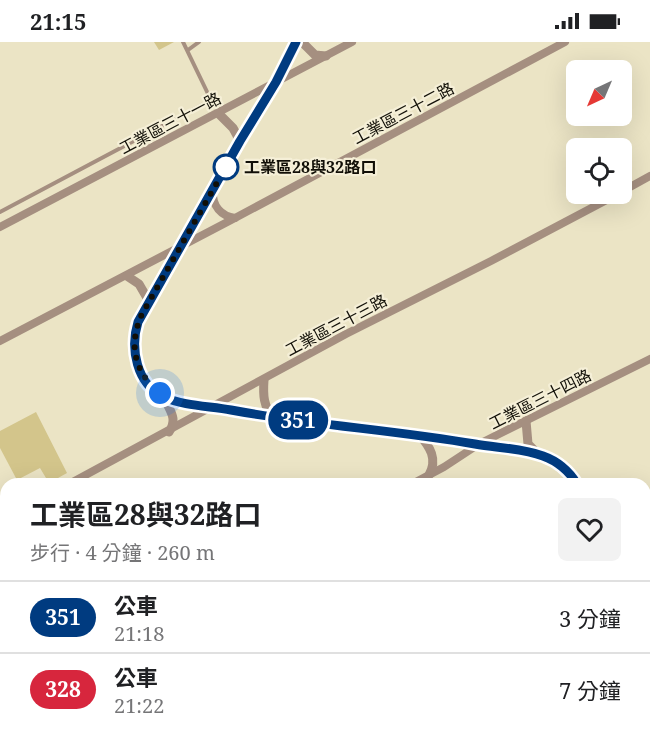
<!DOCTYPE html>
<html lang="zh-TW">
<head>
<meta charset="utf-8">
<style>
	:root { --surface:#fff; --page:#f2f2f2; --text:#202124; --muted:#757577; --line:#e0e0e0 }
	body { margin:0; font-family:"Noto Serif","Noto Sans TC",serif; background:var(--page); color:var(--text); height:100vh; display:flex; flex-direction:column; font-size:22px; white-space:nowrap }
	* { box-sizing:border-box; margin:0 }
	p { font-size:20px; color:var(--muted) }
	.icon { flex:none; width:33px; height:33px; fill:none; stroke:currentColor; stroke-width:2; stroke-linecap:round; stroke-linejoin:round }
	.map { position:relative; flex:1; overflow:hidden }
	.side { position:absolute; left:0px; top:436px; width:651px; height:260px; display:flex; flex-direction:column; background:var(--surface); border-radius:18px 18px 0 0; box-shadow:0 6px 24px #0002 }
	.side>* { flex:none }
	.badge { padding:0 12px; border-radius:20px; font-size:21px; line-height:39px }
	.needle { width:39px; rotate:224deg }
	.tools { position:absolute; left:566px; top:18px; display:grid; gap:12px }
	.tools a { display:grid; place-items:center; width:66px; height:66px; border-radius:9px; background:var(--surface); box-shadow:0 6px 24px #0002; font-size:30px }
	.you { position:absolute; width:30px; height:30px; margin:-15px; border:4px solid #fff; border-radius:50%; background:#1a73e8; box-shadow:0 0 0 9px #1a73e833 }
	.map>.badge { position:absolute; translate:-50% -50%; box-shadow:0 0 0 3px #fff }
	.round { display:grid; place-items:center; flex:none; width:63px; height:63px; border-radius:9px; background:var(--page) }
	.summary { display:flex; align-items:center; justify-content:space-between; height:102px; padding:0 30px }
	h1 { font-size:28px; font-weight:700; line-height:45px }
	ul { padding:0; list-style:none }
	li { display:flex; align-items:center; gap:18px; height:72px; padding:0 30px; border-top:2px solid var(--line) }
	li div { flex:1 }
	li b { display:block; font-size:22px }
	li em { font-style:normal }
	li .badge { min-width:66px; font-weight:700; text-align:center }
	.status { display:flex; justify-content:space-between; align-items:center; height:42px; padding:0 30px; background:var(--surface); direction:ltr }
	.status svg { height:16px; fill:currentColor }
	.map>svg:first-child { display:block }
	.built { fill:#ebe4c5; fill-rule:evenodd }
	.building { fill:#d3c58b }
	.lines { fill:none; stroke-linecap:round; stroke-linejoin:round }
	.service { stroke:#a58f80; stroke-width:4 }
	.minor { stroke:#a58f80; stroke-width:8 }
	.tertiary { stroke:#a58f80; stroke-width:9 }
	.line-casing { stroke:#fff; stroke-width:14 }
	.line { stroke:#003b80; stroke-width:9 }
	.walk { stroke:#110f07; stroke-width:6; stroke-dasharray:0 10.8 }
	.stop-dot { fill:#fff; stroke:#003b80; stroke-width:3 }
	.labels { text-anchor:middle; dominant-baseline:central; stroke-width:4.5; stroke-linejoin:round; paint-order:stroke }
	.street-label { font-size:16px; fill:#110f07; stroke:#f5efd7 }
	.stop-label { font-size:16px; font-weight:bold; fill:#110f07; stroke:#f5efd7; text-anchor:start }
</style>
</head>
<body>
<div class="status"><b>21:15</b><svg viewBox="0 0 49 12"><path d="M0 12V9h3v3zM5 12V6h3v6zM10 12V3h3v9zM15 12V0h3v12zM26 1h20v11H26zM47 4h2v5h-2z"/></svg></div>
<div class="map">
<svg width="650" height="695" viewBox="0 0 650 695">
	<rect width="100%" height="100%" fill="#f5efd7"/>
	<path class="built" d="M0,0H650V695H0ZM576,28H621V74H576ZM576,106H621V152H576ZM6,442H645V690H6Z"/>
	<g class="building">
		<polygon points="154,0 174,0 159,8"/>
		<polygon points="36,370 67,431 49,441 40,426 17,438 0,406 0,389"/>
		<polygon points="57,690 107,690 97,695 59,695"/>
	</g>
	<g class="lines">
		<g class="service">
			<polyline points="188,8 199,0"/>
			<polyline points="0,170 211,58 183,0"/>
		</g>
		<g class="minor">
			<path d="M213,149C212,164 221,174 235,176"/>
			<polyline points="621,150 650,134"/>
			<polyline points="0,185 352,0"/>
			<polyline points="0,299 235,176 565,0"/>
			<polyline points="69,442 346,292 491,219 618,152"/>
			<polyline points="412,442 444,425 479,402 650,317"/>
			<polyline points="0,479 6,476"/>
			<polyline points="645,496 650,493"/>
			<polyline points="0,656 6,653"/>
			<polyline points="645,676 650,673"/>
			<polyline points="265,695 274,690"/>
			<polyline points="608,695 618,690"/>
		</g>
		<g class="tertiary">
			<path d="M296,0L277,40L240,99L138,280C130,306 136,342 164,355C184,363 210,364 231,368C311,382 391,387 471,401C494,405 521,405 543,414C557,419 569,429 577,442"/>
			<polyline points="302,0 315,13 326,14"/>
			<polyline points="218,71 233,86 240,99"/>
			<polyline points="127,234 139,242 150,261"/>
			<path d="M264,338C263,352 263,365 274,376"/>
			<path d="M164,354C168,368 179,375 169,390"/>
			<polyline points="526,379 528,402 537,411"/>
			<path d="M419,392C430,405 438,417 429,433"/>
			<polyline points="484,695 486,690"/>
		</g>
	</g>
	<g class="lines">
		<g class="line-casing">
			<path id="line" d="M296,0L276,40L240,99L138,280C130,306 136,342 164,355C184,364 210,364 231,368C312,383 394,388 475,402C497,406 522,406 543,414C557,419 569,429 577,442"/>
		</g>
		<use href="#line" class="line"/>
		<path class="walk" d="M160,351C134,330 128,303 142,272L226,125"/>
	</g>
	<circle class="stop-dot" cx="226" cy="125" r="12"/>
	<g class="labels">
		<g class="street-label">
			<text transform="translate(403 71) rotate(-28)">工業區三十二路</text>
			<text transform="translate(170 81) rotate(-28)">工業區三十一路</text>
			<text transform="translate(336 283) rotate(-28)">工業區三十三路</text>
			<text transform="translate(540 357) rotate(-27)">工業區三十四路</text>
		</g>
		<g class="stop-label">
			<text x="244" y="125">工業區28與32路口</text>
		</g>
	</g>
</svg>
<div class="tools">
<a><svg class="needle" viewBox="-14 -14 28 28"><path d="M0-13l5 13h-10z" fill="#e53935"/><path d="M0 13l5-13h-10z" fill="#757577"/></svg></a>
<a><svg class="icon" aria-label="locate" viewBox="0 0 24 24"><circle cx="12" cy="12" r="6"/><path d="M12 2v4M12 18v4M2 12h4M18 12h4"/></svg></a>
</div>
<div class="you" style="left:160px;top:351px"></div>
<b class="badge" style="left:298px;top:378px;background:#003b80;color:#fff">351</b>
<section class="side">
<div class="summary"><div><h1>工業區28與32路口</h1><p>步行 · 4 分鐘 · 260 m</p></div><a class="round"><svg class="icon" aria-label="heart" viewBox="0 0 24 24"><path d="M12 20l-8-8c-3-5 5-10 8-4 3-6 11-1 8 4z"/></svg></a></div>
<ul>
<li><span class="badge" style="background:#003b80;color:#fff">351</span><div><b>公車</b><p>21:18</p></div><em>3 分鐘</em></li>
<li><span class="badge" style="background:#d7263d;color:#fff">328</span><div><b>公車</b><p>21:22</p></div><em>7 分鐘</em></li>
</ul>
</section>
</div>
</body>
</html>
